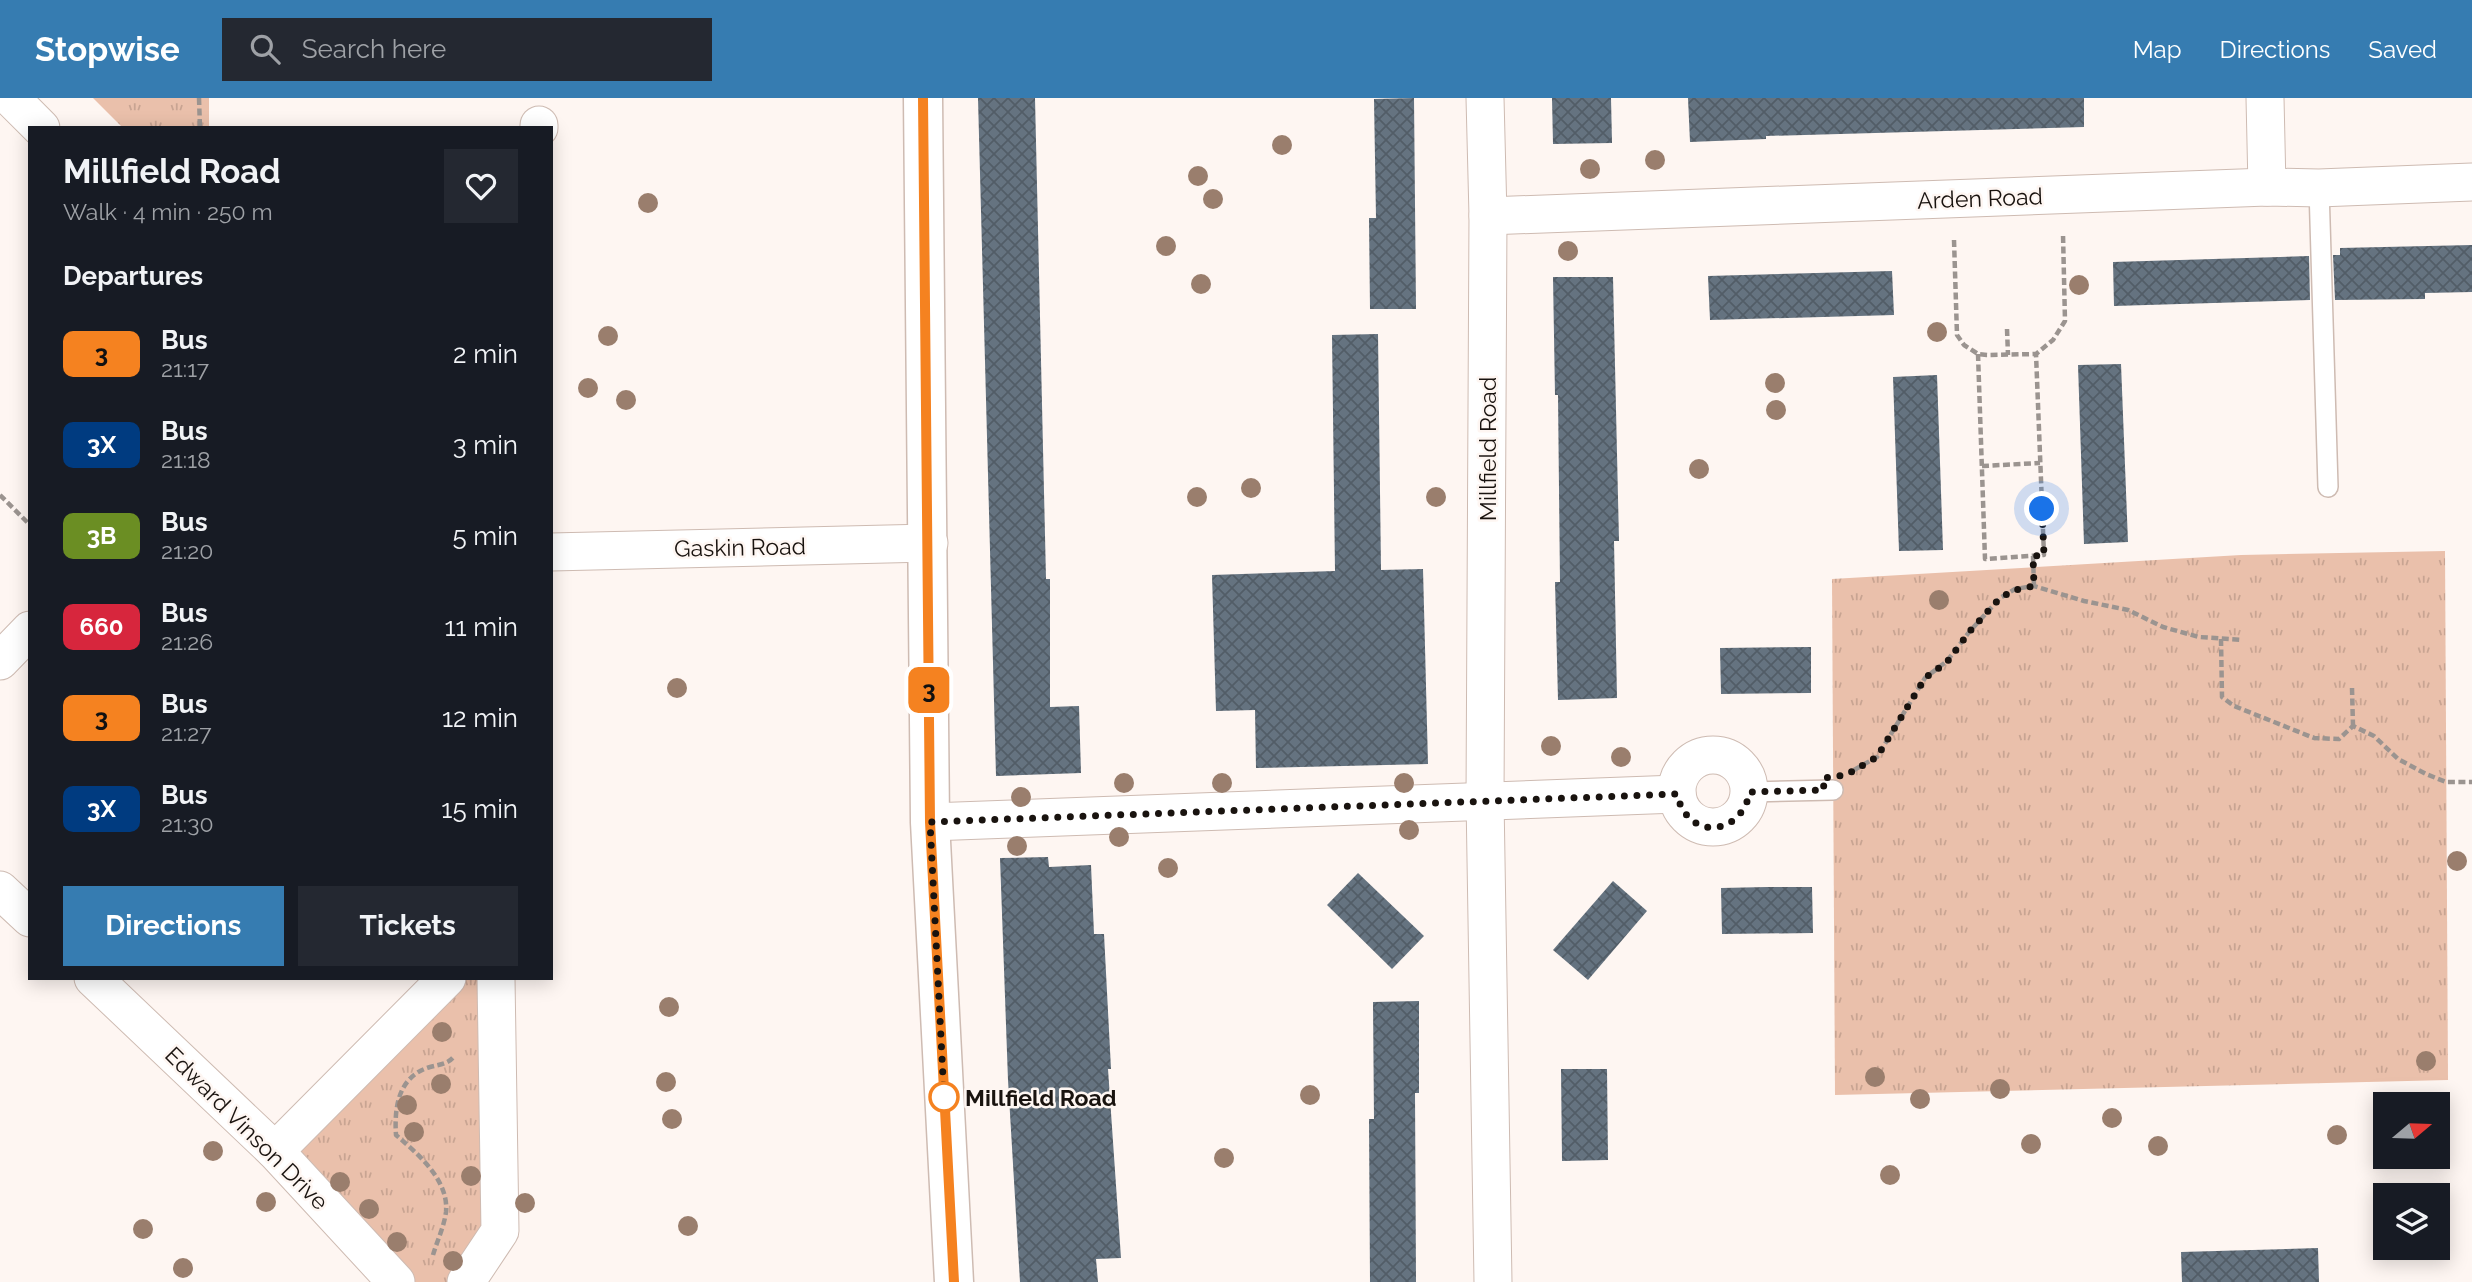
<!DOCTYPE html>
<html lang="en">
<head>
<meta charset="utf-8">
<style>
	:root { --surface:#171b24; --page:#242831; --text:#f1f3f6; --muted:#9ea1a6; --accent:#367cb1 }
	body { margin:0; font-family:Raleway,sans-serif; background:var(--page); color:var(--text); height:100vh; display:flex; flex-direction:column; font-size:26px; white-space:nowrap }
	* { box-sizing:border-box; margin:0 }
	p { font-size:23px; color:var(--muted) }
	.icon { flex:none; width:38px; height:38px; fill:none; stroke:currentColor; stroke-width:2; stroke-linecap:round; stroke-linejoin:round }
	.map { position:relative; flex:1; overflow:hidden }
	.details { position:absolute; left:28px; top:28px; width:525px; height:854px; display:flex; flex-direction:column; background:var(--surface); border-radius:0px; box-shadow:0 4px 18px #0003 }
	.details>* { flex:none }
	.badge { padding:0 14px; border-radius:10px; font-size:24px; line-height:46px }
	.needle { width:46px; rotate:71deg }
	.tools { position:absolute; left:2373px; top:994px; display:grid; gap:14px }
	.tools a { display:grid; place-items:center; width:77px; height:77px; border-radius:0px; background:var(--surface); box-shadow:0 4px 18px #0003; font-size:35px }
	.you { position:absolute; width:35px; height:35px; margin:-18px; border:5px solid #fff; border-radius:50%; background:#1a73e8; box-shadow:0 0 0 10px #1a73e833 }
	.map>.badge { position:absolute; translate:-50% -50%; box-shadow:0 0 0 4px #fff }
	h2 { padding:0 35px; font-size:26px; line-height:63px }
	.round { display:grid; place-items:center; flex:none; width:74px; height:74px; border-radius:0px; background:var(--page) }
	.overview { display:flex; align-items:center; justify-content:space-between; height:119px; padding:0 35px }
	h1 { font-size:33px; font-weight:700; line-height:52px }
	.action { display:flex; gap:14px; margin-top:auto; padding:14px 35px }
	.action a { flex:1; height:80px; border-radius:0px; background:var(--accent); color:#fff; font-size:28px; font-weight:700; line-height:80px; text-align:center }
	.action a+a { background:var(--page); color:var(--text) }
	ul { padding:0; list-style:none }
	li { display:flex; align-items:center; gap:21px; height:91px; padding:0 35px }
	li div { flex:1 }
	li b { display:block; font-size:26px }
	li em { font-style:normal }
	li .badge { min-width:77px; font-weight:700; text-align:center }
	header { display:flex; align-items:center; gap:42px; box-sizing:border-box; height:98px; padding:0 35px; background:var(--accent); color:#fff }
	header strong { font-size:33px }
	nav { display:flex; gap:38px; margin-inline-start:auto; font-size:24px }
	.search { width:490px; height:63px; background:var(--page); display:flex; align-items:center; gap:18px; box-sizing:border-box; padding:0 24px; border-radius:0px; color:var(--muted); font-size:26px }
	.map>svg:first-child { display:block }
	.grass { fill:url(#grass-tufts) }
	.building { fill:url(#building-cross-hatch) }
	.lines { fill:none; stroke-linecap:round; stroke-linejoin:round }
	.lane-casing { stroke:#cebbb2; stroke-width:22 }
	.street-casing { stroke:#cebbb2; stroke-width:39 }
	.secondary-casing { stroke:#cebbb2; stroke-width:41 }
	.path { stroke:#9b9490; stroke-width:4.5; stroke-dasharray:7 3.5; stroke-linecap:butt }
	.lane { stroke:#fff; stroke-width:19 }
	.street { stroke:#fff; stroke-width:37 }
	.secondary { stroke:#fff; stroke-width:38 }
	.tree { fill:#9a7e6d }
	.line-casing { stroke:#fff; stroke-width:16 }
	.line { stroke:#f58220; stroke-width:10 }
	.walk { stroke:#19130f; stroke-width:7; stroke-dasharray:0 12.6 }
	.stop-dot { fill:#fff; stroke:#f58220; stroke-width:3.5 }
	.labels { text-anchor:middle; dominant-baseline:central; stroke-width:5; stroke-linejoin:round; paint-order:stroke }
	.street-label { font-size:23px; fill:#19130f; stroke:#fef6f2 }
	.stop-label { font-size:23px; font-weight:bold; fill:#19130f; stroke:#fef6f2; text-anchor:start }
</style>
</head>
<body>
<header>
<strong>Stopwise</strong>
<div class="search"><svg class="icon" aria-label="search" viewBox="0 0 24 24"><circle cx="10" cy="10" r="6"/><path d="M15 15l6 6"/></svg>Search here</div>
<nav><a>Map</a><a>Directions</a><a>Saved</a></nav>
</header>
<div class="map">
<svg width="2472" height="1184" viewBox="0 0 2472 1184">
	<defs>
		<pattern id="grass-tufts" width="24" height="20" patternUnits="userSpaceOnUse" patternTransform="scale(1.75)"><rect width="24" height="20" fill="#eac0ab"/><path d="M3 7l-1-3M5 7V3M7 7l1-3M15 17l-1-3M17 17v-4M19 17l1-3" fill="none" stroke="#c8a492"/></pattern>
		<pattern id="building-cross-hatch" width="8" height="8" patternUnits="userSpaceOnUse" patternTransform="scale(1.75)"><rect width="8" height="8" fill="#657380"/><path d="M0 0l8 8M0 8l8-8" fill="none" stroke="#525d67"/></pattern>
	</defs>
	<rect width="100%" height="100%" fill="#fef6f2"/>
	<g class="grass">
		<polygon points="93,0 209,0 209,30 123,30"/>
		<polygon points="2445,453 2448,982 1835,997 1832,481 2241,457"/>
		<polygon points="447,880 496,880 500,1133 466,1184 396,1184 275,1053"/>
	</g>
	<g class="building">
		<polygon points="978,0 1035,0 1046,481 1050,481 1050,609 1079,608 1081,675 996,678"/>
		<polygon points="1414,0 1416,211 1370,211 1369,120 1376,120 1374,1"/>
		<polygon points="1552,0 1611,0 1612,45 1553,46"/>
		<polygon points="1688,0 2084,0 2084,29 1766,38 1766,41 1690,44"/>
		<polygon points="2472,147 2472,194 2425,195 2425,201 2335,202 2333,157 2340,157 2340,150"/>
		<polygon points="2309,158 2310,202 2114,208 2113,164"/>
		<polygon points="1892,173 1894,217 1710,222 1708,178"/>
		<polygon points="1553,179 1613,179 1619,443 1614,443 1617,600 1558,602 1555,484 1560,484 1558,297 1555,297"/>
		<polygon points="1378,236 1381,472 1423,471 1428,666 1256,670 1255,612 1216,613 1212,477 1335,473 1332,237"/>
		<polygon points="2121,266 2128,444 2084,446 2078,267"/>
		<polygon points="1937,277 1943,452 1899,453 1893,279"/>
		<polygon points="1811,549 1811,595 1721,596 1720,550"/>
		<polygon points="1048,759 1049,769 1091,767 1094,836 1104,836 1111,971 1108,971 1121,1160 1096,1161 1098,1184 1020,1184 1008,982 1000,760"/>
		<polygon points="1358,775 1424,838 1392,871 1327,807"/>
		<polygon points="1613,783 1647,813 1588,882 1553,852"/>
		<polygon points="1767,789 1812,789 1813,835 1722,836 1721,790"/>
		<polygon points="1419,903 1419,995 1415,995 1416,1184 1370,1184 1369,1021 1374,1021 1373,904"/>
		<polygon points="1561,971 1607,971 1608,1062 1562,1063"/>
		<polygon points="2318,1150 2319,1184 2182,1184 2181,1154"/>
	</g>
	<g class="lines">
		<g class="lane-casing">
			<g id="lane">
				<polyline points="2319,90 2328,389"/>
				<polyline points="1750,694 1833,692"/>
			</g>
		</g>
		<g class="street-casing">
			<g id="street">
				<polyline points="11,0 41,30"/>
				<polyline points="1485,0 1488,118 1485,701 1493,1184"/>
				<polyline points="2265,0 2267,89"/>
				<polyline points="539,30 539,27"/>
				<polyline points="1488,118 2267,89 2319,90 2472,84"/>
				<polyline points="551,454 929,445"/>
				<polyline points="0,563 30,532"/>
				<circle cx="1713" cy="693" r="36"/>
				<polyline points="930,724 1677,696"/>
				<polyline points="0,792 30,820"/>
				<polyline points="93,880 275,1053 396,1184"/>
				<polyline points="275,1053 447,880"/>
				<polyline points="466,1184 500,1133 496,880"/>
			</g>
		</g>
		<g class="secondary-casing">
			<polyline id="secondary" points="923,0 930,724 954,1184"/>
		</g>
		<g class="path">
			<polyline points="199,0 200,30"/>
			<polyline points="1954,142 1957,237 1964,247 1978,256 1987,257 2036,256 2053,242 2065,223 2063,136"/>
			<polyline points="2007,231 2008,257"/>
			<polyline points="1978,256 1985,461 2044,457 2036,256"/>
			<polyline points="1982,368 2040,365"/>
			<polyline points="0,397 30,427"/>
			<polyline points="2033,458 2034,488"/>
			<polyline points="2221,541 2222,599 2234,608 2314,640 2339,641 2353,628 2374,638 2398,661 2426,676 2446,684 2472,684"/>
			<polyline points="2352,590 2353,628"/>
			<polyline points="1854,672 1877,659 1925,580 1947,563 1970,533 2000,500 2015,491 2034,488 2084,503 2128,512 2163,529 2199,539 2242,542"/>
			<path d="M433,1157C437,1143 444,1129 446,1114C449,1082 418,1056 396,1037C394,1008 399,978 430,969C441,966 449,966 455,957"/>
		</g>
		<use href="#lane" class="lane"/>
		<use href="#street" class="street"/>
		<use href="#secondary" class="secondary"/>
	</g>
	<g class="tree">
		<circle cx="1282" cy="47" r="10"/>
		<circle cx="1655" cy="62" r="10"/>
		<circle cx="1590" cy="71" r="10"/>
		<circle cx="1198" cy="78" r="10"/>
		<circle cx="1213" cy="101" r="10"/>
		<circle cx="648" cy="105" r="10"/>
		<circle cx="1166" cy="148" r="10"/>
		<circle cx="1568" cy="153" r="10"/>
		<circle cx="1201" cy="186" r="10"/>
		<circle cx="2079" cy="187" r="10"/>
		<circle cx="1937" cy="234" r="10"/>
		<circle cx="608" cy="238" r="10"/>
		<circle cx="1775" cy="285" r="10"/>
		<circle cx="588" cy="290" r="10"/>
		<circle cx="626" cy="302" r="10"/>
		<circle cx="1776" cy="312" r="10"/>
		<circle cx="1699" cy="371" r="10"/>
		<circle cx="1251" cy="390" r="10"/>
		<circle cx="1197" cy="399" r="10"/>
		<circle cx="1436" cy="399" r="10"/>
		<circle cx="1939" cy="502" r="10"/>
		<circle cx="677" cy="590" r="10"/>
		<circle cx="1551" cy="648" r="10"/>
		<circle cx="1621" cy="659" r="10"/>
		<circle cx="1124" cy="685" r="10"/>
		<circle cx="1222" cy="685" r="10"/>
		<circle cx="1404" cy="685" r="10"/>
		<circle cx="1021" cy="699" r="10"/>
		<circle cx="1409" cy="732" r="10"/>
		<circle cx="1119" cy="739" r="10"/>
		<circle cx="1017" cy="748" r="10"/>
		<circle cx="2457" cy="763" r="10"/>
		<circle cx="1168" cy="770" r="10"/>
		<circle cx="669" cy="909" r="10"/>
		<circle cx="442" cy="934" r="10"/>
		<circle cx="2426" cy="963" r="10"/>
		<circle cx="1875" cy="979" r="10"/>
		<circle cx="666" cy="984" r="10"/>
		<circle cx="441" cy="986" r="10"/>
		<circle cx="2000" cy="991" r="10"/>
		<circle cx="1310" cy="997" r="10"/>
		<circle cx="1920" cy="1001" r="10"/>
		<circle cx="407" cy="1007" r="10"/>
		<circle cx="2112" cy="1020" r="10"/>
		<circle cx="672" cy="1021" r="10"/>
		<circle cx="414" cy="1034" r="10"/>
		<circle cx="2337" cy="1037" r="10"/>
		<circle cx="2031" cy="1046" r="10"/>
		<circle cx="2158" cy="1048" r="10"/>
		<circle cx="213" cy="1053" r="10"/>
		<circle cx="1224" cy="1060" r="10"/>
		<circle cx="1890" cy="1077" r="10"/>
		<circle cx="471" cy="1078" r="10"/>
		<circle cx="340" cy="1084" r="10"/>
		<circle cx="266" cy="1104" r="10"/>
		<circle cx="525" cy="1105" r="10"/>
		<circle cx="369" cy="1111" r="10"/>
		<circle cx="688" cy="1128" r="10"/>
		<circle cx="143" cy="1131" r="10"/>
		<circle cx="397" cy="1144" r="10"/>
		<circle cx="453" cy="1163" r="10"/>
		<circle cx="183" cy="1170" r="10"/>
	</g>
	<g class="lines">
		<g class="line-casing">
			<polyline id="line" points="923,0 930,724 954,1184"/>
		</g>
		<use href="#line" class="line"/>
		<path class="walk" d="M944,999L930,724L1677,696C1687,742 1740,740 1750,694L1824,692L1823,680L1846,677L1877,659L1925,580L1947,564L1970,533L2000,500L2015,492L2034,488L2033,458L2044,457L2042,411"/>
	</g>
	<circle class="stop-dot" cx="944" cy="999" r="14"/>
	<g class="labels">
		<g class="street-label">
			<text transform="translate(1980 100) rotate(-2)">Arden Road</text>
			<text transform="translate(1487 351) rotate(-90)">Millfield Road</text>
			<text transform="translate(740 449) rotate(-1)">Gaskin Road</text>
			<text transform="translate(247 1030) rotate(45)">Edward Vinson Drive</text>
		</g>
		<g class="stop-label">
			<text x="965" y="999">Millfield Road</text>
		</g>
	</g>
</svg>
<div class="tools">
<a><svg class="needle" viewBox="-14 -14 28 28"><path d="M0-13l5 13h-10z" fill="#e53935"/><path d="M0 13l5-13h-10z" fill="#9ea1a6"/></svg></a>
<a><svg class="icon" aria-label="layers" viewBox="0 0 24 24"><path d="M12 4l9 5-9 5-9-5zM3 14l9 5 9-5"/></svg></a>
</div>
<div class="you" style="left:2042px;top:411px"></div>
<b class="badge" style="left:929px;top:592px;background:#f58220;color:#111">3</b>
<section class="details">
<div class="overview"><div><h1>Millfield Road</h1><p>Walk · 4 min · 250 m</p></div><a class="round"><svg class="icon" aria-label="heart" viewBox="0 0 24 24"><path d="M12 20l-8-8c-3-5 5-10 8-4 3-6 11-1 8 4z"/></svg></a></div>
<h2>Departures</h2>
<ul>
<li><span class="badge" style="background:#f58220;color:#111">3</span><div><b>Bus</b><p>21:17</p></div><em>2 min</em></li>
<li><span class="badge" style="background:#003b80;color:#fff">3X</span><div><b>Bus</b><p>21:18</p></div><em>3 min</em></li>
<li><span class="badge" style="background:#6b8e23;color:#fff">3B</span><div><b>Bus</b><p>21:20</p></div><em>5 min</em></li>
<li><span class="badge" style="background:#d7263d;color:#fff">660</span><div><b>Bus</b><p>21:26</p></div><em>11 min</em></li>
<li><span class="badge" style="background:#f58220;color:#111">3</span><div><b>Bus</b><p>21:27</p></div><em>12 min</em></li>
<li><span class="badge" style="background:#003b80;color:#fff">3X</span><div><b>Bus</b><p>21:30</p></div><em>15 min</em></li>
</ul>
<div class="action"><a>Directions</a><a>Tickets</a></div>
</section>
</div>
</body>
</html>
